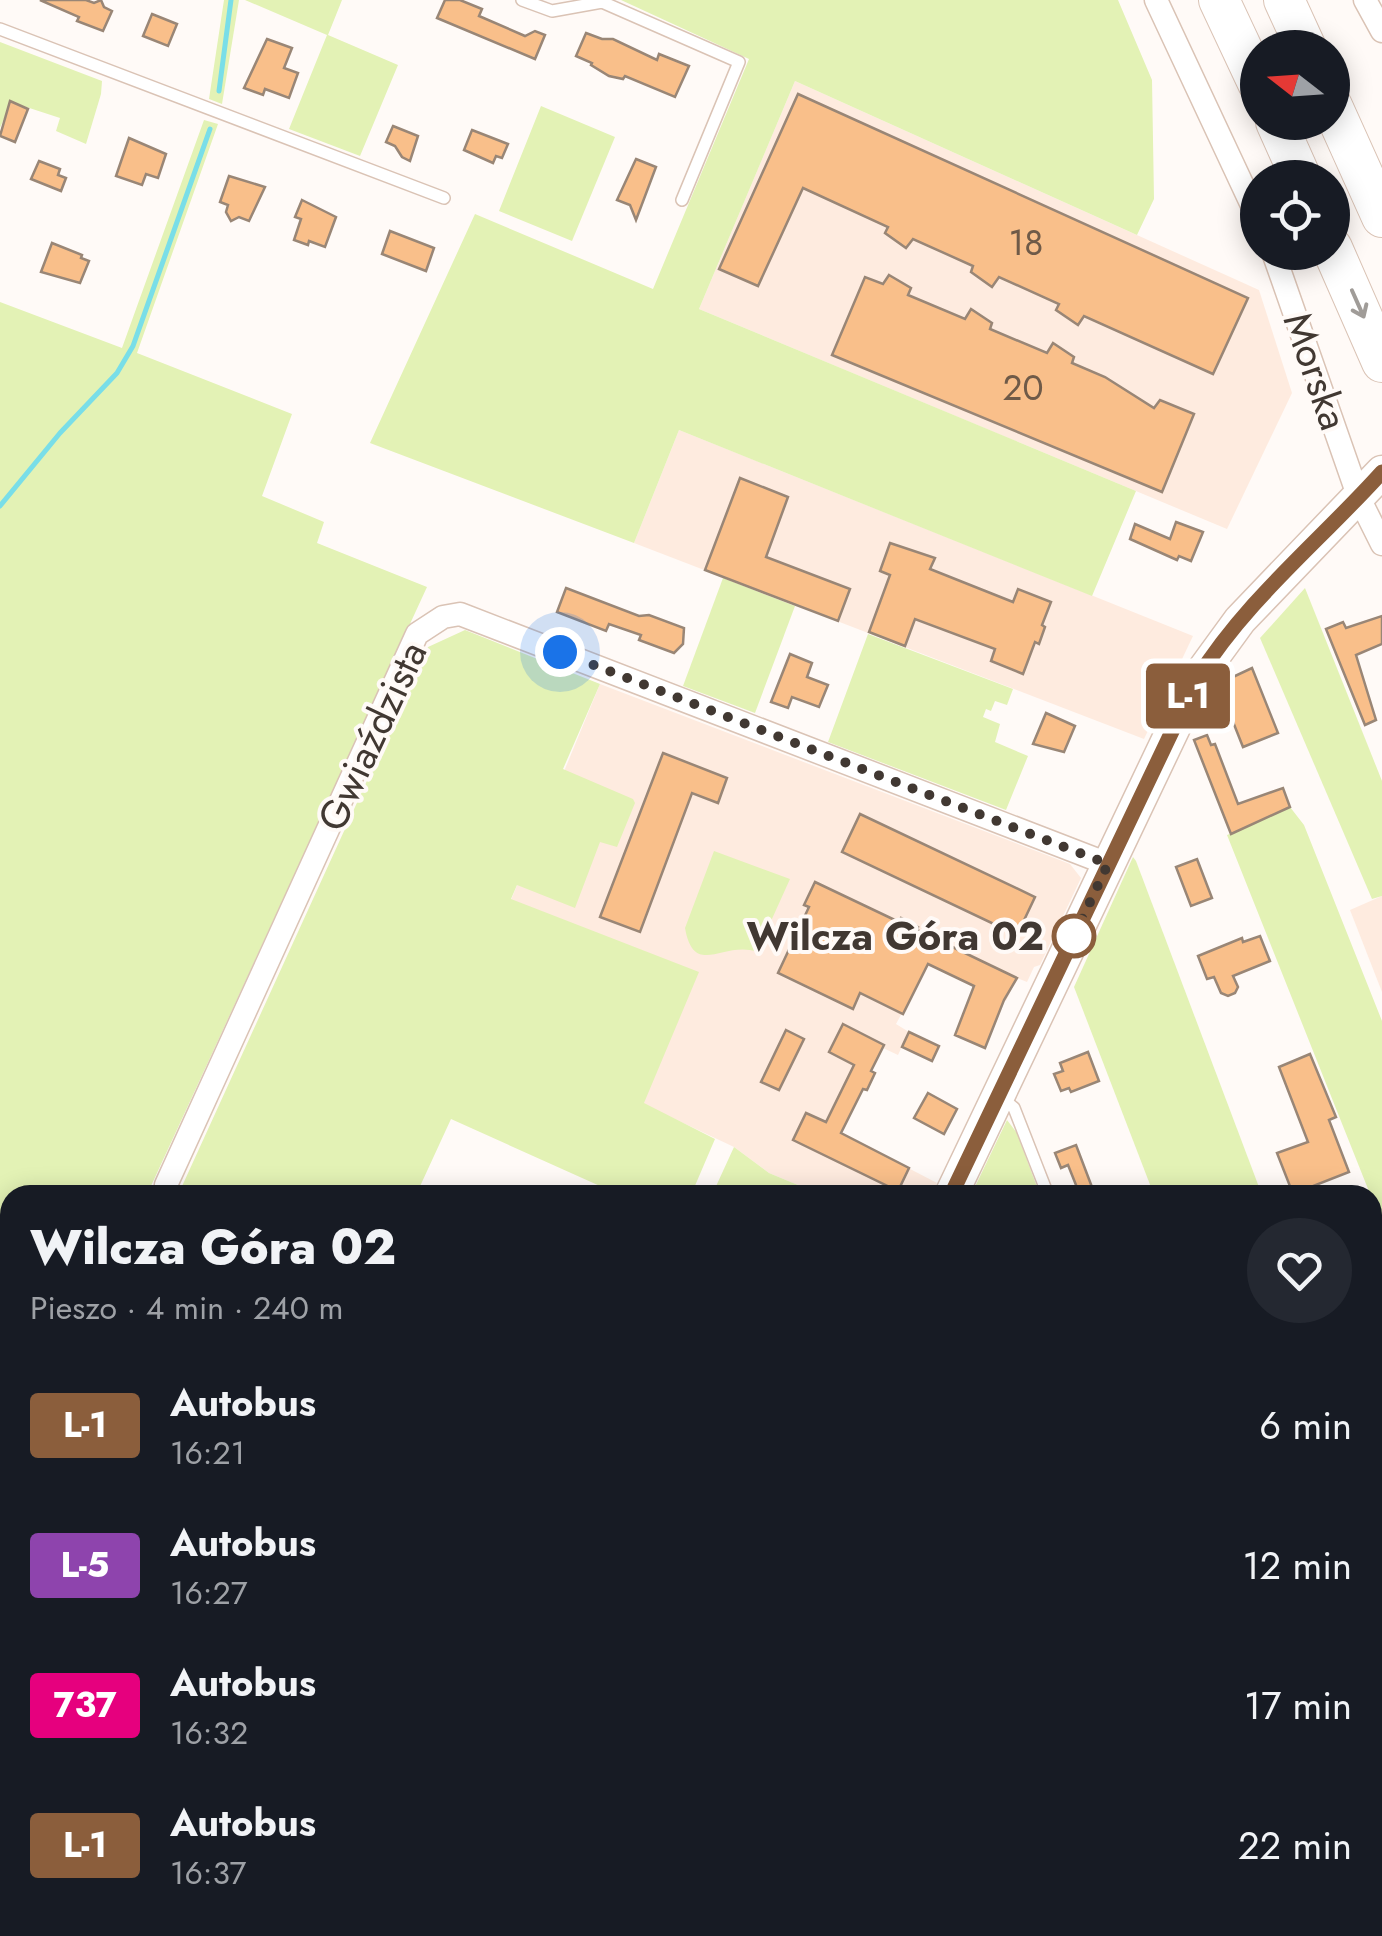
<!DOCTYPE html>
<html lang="pl">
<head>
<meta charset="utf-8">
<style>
	:root { --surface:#171b24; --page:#242831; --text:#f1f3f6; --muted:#9ea1a6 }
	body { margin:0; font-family:Jost,sans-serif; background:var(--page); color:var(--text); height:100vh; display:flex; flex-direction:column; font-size:38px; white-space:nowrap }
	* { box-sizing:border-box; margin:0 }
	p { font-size:32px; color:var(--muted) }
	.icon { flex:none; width:55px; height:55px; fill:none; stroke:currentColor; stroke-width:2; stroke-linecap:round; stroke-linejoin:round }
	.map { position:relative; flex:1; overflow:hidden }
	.drawer { position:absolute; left:0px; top:1185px; width:1382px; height:752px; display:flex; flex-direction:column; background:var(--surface); border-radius:30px 30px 0 0; box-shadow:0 5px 25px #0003 }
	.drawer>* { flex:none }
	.badge { padding:0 20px; border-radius:8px; font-size:35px; line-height:65px }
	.needle { width:65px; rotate:287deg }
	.buttons { position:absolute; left:1240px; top:30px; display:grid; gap:20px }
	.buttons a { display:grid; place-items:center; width:110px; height:110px; border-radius:50%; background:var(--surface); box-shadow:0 5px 25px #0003; font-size:50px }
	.you { position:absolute; width:50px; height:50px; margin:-25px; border:8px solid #fff; border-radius:50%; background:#1a73e8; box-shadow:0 0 0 15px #1a73e833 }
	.map>.badge { position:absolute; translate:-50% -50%; box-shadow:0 0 0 5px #fff }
	.round { display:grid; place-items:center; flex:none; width:105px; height:105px; border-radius:52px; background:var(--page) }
	.head { display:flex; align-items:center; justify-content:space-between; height:170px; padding:0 30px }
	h1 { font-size:48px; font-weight:800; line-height:75px }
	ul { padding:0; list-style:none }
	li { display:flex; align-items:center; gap:30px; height:140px; padding:0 30px }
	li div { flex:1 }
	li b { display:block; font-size:38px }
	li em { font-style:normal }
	li .badge { min-width:110px; font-weight:700; text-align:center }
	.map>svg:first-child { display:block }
	.built { fill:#feebdf }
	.green { fill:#e3f2b5 }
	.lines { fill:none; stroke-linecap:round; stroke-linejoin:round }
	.stream { stroke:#79dee8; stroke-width:5 }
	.building { fill:#f9bf8a; stroke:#998676; stroke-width:2.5 }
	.lane-casing { stroke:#dac3b5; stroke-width:14 }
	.street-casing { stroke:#dac3b5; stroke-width:25 }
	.secondary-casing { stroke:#dac3b5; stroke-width:35 }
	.highway-casing { stroke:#dac3b5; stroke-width:42 }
	.lane { stroke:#fff; stroke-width:11 }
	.street { stroke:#fff; stroke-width:22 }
	.secondary { stroke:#fff; stroke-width:32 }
	.highway { stroke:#fff; stroke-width:40 }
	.oneway { stroke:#a09c98 }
	.line-casing { stroke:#fff; stroke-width:22 }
	.line { stroke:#8b5e3c; stroke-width:15 }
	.walk { stroke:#413832; stroke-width:10; stroke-dasharray:0 18 }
	.stop-dot { fill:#fff; stroke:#8b5e3c; stroke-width:5 }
	.labels { text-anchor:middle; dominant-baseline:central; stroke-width:8; stroke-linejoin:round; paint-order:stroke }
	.number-label { font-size:35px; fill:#6f5a48 }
	.street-label { font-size:40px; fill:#413832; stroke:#fffaf7 }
	.stop-label { font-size:40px; font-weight:bold; fill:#413832; stroke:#fffaf7; text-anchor:end }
</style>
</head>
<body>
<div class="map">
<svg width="1382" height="1936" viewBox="0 0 1382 1936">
	<rect width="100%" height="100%" fill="#fffaf7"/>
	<g class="built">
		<polygon points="795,81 1259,290 1292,393 1227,529 699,309"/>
		<polygon points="679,430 1193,636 1144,739 634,543"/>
		<polygon points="600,684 1070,864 1081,878 1040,965 1034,967 1027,982 1017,978 1006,1001 928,965 896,1024 909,1032 898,1055 883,1048 871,1071 875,1073 867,1090 863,1089 841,1133 937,1183 930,1195 822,1195 769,1173 734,1147 643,1104 511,900"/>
		<polygon points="1382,896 1382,992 1350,910"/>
		<polygon points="5,1753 10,1755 10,1928 389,1928 407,1936 0,1936 0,1764"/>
	</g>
	<g class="green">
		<polygon points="224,0 239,0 222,104 209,99"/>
		<polygon points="245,0 342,0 328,35 398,65 360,156 289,129 327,35"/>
		<polygon points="621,0 1118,0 1152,80 1154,199 1137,235 795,81 699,309 1136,491 1092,596 679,430 634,543 370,443 475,214 653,289 749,59"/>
		<polygon points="0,42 102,81 101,94 86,144 56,131 60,118 11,102 0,128"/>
		<polygon points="541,106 615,137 572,241 499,211"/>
		<polygon points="204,120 218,124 137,353 292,414 262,496 324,522 317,543 427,587 151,1186 169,1195 10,1195 10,1238 0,1260 0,302 122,348"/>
		<polygon points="723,578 795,606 755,713 683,686"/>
		<polygon points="1305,588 1382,781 1382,896 1372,899 1260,638"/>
		<polygon points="465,630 600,684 563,769 633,799 635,803 617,847 600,842 575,908 517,885 511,899 699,972 644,1103 715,1139 691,1195 620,1195 451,1119 416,1195 178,1195 428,647"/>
		<polygon points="868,634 1013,689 1007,705 995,701 991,711 986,709 983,717 1000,724 995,742 1028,756 1006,810 828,742"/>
		<polygon points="1290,807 1304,825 1382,1021 1382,1224 1227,835 1246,828 1246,824"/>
		<path d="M714,851L790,879L757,952C724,940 694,979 685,928Z"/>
		<polygon points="1133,857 1136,861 1262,1195 1154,1195 1074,987"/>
		<polygon points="1007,1120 1017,1133 1040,1195 971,1195"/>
		<polygon points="734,1147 769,1173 822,1195 712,1195"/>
		<polygon points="0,1344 10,1349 10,1494 0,1517"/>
		<polygon points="1382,1376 1382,1669 1372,1666 1372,1381"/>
		<polygon points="0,1602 10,1607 10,1755 5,1753 0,1764"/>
		<polygon points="1373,1684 1382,1688 1382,1936 1242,1936 1239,1928 1372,1928"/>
		<polygon points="728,1928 857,1928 861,1936 715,1936"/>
		<polygon points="881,1928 1013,1928 1017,1936 885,1936"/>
	</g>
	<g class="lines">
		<g class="stream">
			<polyline points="219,91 231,0"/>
			<polyline points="0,506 60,433 117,373 133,346 210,129"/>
		</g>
	</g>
	<g class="building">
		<polygon points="40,0 86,0 94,3 101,0 104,7 112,11 103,31 77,21 79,17"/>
		<polygon points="445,0 460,0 482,9 479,16 525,36 535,31 545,35 535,59 437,18"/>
		<polygon points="152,14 177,24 168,46 143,36"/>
		<polygon points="586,33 602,39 613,39 657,60 659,54 689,66 675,97 625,76 623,79 609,76 591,65 592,63 576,56"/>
		<polygon points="267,39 292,48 284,68 298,73 289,98 265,89 263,95 244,88"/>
		<polygon points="798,94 1248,298 1213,374 1084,316 1078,325 1056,310 1059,304 999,277 992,287 971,272 973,266 913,239 906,248 885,233 888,227 803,188 758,286 719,269"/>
		<polygon points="10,101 28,109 15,142 0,136"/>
		<polygon points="393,126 418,136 410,161 402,157 395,146 386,142"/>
		<polygon points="472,130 508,144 502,158 496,156 493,163 464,150"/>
		<polygon points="129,138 166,154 158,178 146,174 142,185 116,176"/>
		<polygon points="636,159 656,167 636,220 630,205 617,200"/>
		<polygon points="39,161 60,169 58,175 66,178 61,191 31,179"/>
		<polygon points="229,176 265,187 249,221 239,217 231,221 226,212 228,205 220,202"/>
		<polygon points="302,200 336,217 325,247 309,241 308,245 294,240 301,219 295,217"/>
		<polygon points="390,231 434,248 426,271 382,254"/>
		<polygon points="52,243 82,255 81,258 89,261 80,283 41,272"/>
		<polygon points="889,275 911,288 908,295 965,319 971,309 992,323 990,329 1047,353 1053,343 1074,357 1072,363 1105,377 1154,408 1160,400 1194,414 1162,492 832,355 865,277 883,284"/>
		<polygon points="740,478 788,497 766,557 850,589 838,621 705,570"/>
		<polygon points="1176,522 1203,532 1191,561 1179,556 1177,560 1130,539 1135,524 1170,539"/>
		<polygon points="890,543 935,558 930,569 1013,602 1018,589 1051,602 1042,625 1045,627 1039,644 1035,642 1023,674 991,661 995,649 915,619 905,646 869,632 890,575 880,571"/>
		<polygon points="566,588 639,616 649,615 684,628 683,644 674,653 639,640 641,635 609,624 606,631 557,612"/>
		<polygon points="1382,616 1382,644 1356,655 1376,720 1365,725 1326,629 1343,622 1346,628"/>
		<polygon points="790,654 812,663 807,677 828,685 819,707 792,697 788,708 771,702"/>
		<polygon points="1252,668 1278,733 1243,747 1218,684"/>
		<polygon points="1046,713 1075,726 1064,752 1033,744"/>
		<polygon points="1207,735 1211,745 1215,744 1238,804 1283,788 1290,807 1231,834 1194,740"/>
		<polygon points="663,753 727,778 718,803 692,793 640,932 600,917"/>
		<polygon points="860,814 1035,897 1017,935 842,852"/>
		<polygon points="1197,859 1212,898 1191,906 1176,867"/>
		<polygon points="815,882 899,922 901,918 918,927 917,930 1017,978 1004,1000 985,1048 955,1035 974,986 928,964 903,1014 860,993 853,1009 778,973 809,907 804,905"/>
		<polygon points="1260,936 1270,961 1233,976 1238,987 1235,993 1228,996 1221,993 1214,977 1207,979 1198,956 1242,938 1243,942"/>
		<polygon points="843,1024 884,1045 871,1071 875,1073 867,1090 863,1089 841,1133 909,1168 898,1191 793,1140 806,1113 826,1122 854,1065 829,1052"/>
		<polygon points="786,1030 804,1039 779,1090 761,1082"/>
		<polygon points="909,1032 939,1046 932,1061 902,1047"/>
		<polygon points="1088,1052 1099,1081 1071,1092 1069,1088 1061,1091 1054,1074 1063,1071 1060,1063"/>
		<polygon points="1310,1054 1336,1117 1329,1120 1349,1172 1293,1194 1277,1153 1308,1142 1279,1067"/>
		<polygon points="928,1093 957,1109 944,1134 914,1118"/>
		<polygon points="1076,1145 1095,1195 1080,1195 1068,1165 1061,1168 1055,1153"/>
	</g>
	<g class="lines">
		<g class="lane-casing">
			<g id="lane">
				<polyline points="522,0 552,11 602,2 739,62 682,200"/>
				<polyline points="0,29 444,198"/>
				<polyline points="1002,1098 1014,1108 1048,1195"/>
				<polyline points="870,1928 874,1936"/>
			</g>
		</g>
		<g class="street-casing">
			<g id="street">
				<polyline points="1156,0 1258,218"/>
				<polyline points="1365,0 1382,31"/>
				<polyline points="1273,252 1359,498 1382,544"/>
				<polyline points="166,1185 417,634 443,617 460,614 1108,864"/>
			</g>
		</g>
		<g class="secondary-casing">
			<g id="secondary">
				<polyline points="951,1195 1197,679 1240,620 1382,472"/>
				<polyline points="606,1936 610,1928"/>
			</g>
		</g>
		<g class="highway-casing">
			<g id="highway">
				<polyline points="1219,0 1258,83"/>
				<polyline points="1284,0 1306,48"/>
				<polyline points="1332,106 1382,217"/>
				<polyline points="1276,122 1301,178"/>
				<polyline points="1332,248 1382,362"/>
			</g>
		</g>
		<use href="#lane" class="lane"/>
		<use href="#street" class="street"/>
		<use href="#secondary" class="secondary"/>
		<use href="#highway" class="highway"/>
	</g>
	<defs><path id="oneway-shaft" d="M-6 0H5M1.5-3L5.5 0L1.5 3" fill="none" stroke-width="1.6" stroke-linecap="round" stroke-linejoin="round" transform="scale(2.5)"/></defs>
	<use class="oneway" href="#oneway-shaft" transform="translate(1358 304) rotate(66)"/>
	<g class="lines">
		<g class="line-casing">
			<path id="line" d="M951,1195L1197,679C1246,600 1320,541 1382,472"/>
		</g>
		<use href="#line" class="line"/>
		<polyline class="walk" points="560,652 1108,864 1074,936"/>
	</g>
	<circle class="stop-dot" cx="1074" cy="936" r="20"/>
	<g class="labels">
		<g class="number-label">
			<text x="1026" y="243">18</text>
			<text x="1023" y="388">20</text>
		</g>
		<g class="street-label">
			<text transform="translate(1316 371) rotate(71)">Morska</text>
			<text transform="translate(372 736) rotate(-65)">Gwiaździsta</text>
		</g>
		<g class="stop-label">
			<text x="1044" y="936">Wilcza Góra 02</text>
		</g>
	</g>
</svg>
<div class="buttons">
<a><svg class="needle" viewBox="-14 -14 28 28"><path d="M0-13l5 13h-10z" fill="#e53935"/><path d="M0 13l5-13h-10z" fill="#9ea1a6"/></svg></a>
<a><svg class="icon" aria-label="locate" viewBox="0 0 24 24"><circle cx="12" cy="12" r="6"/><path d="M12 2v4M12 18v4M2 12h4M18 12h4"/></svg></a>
</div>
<div class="you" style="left:560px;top:652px"></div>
<b class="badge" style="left:1188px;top:696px;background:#8b5e3c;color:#fff">L-1</b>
<section class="drawer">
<div class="head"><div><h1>Wilcza Góra 02</h1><p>Pieszo · 4 min · 240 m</p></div><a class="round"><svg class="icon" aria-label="heart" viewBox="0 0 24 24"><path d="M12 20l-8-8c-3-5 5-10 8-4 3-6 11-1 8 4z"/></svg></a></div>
<ul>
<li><span class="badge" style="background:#8b5e3c;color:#fff">L-1</span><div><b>Autobus</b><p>16:21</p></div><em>6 min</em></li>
<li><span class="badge" style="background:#8e44ad;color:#fff">L-5</span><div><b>Autobus</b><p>16:27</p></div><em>12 min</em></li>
<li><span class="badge" style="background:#e6007e;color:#fff">737</span><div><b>Autobus</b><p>16:32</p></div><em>17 min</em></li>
<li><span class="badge" style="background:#8b5e3c;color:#fff">L-1</span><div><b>Autobus</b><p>16:37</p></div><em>22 min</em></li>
</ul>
</section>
</div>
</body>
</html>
